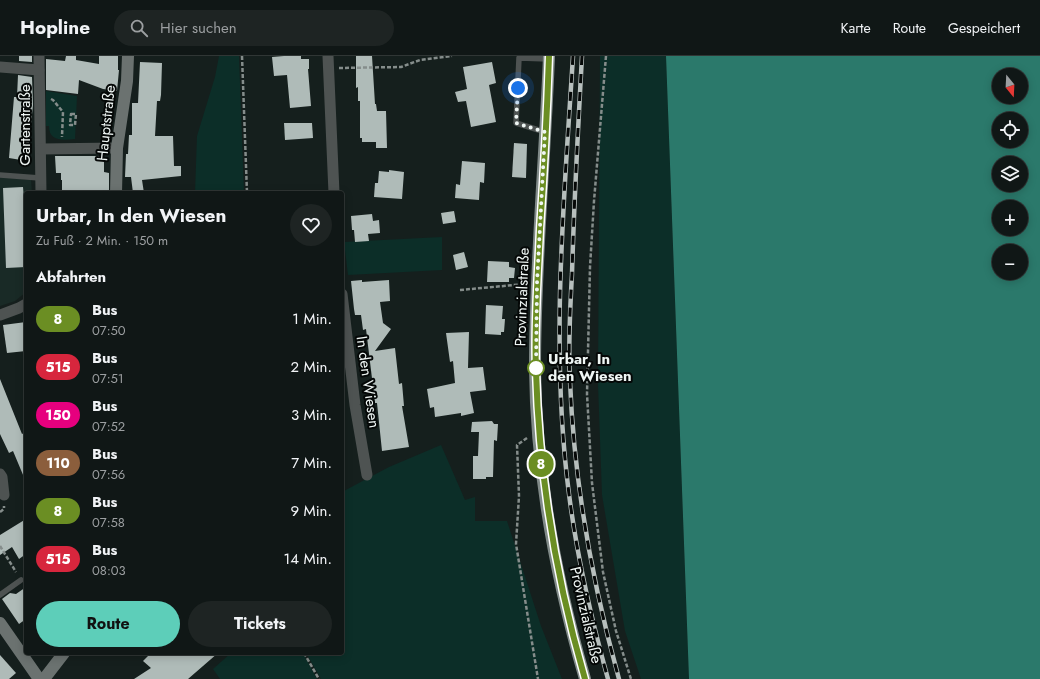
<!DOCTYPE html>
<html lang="de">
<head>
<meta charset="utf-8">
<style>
	:root { --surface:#101716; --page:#1e2423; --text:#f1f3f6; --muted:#9c9fa1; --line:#303635; --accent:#5dceb9 }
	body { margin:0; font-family:Jost,sans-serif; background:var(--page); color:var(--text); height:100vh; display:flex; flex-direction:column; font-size:15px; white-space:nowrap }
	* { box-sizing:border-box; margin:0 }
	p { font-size:13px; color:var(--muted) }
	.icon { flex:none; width:22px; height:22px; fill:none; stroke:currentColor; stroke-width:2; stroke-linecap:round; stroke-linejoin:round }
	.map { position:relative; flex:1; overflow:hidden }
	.panel { position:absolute; left:24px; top:135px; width:320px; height:464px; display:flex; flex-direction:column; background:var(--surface); border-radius:4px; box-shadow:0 2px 10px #0003,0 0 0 1px var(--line) }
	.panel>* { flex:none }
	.badge { padding:0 8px; border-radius:13px; font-size:14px; line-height:26px }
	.needle { width:26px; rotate:162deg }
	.buttons { position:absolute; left:992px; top:12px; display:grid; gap:8px }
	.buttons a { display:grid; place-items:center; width:36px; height:36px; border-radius:50%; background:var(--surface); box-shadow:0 2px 10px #0003,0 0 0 1px var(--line); font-size:20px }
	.you { position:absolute; width:20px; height:20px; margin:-10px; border:3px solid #fff; border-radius:50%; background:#1a73e8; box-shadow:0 0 0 6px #1a73e833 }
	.map>.badge { position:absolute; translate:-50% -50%; box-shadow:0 0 0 2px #fff }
	h2 { padding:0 12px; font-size:15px; line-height:36px }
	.round { display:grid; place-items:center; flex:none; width:42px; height:42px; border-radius:21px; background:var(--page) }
	.head { display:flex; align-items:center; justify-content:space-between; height:68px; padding:0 12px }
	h1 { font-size:19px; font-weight:700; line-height:30px }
	.button { display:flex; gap:8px; margin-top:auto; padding:8px 12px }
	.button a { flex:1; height:46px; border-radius:24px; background:var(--accent); color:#111; font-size:16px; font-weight:700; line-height:46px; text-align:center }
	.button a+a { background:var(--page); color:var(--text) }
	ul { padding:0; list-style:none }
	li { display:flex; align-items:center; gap:12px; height:48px; padding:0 12px }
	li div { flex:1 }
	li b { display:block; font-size:15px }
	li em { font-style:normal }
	li .badge { min-width:44px; font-weight:700; text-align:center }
	header { display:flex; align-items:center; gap:24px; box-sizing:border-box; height:56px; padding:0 20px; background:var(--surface); border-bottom:1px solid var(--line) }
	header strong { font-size:19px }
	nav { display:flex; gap:22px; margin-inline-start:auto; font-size:14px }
	.search { width:280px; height:36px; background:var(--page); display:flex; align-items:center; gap:10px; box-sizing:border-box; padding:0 14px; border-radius:22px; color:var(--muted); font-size:15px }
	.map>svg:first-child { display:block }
	.built { fill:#192a26 }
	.green { fill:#0c2e28 }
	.water { fill:#2b796b; fill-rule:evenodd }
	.building { fill:#afbbb8 }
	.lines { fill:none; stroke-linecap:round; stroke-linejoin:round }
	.path { stroke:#858d8b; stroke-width:2.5; stroke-dasharray:4 2; stroke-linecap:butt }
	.lane { stroke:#4e5352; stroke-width:5.5 }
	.street { stroke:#4e5352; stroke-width:11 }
	.secondary { stroke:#6b7270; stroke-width:12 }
	.primary { stroke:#808a88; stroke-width:12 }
	.rail-casing { stroke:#b7bfbd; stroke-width:4.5 }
	.rail { stroke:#050807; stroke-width:3; stroke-dasharray:9; stroke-linecap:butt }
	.line-casing { stroke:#fff; stroke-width:9 }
	.line { stroke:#6b8e23; stroke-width:6 }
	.walk { stroke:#eff6f4; stroke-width:4; stroke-dasharray:0 7.2 }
	.stop-dot { fill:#fff; stroke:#6b8e23; stroke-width:2 }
	.labels { text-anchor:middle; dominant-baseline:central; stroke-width:4; stroke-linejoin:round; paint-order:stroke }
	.street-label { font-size:15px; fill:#eff6f4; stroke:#050807 }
	.stop-label { font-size:15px; font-weight:bold; fill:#eff6f4; stroke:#050807; text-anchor:start }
</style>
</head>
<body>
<header>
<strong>Hopline</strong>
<div class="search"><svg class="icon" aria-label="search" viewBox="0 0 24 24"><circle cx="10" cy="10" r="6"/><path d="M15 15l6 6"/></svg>Hier suchen</div>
<nav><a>Karte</a><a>Route</a><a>Gespeichert</a></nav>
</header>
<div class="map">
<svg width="1040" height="623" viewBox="0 0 1040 623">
	<rect width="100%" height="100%" fill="#151f1d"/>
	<polygon class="built" points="0,121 31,124 32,137 26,137 26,236 15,245 0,250"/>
	<g class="green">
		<polygon points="219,0 239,0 244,137 195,137 197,80 215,21"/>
		<polygon points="600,0 666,0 689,623 641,623 625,575 602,439 598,328"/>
		<path d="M46,35L77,40L75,83C63,84 49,86 49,70H46Z"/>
		<polygon points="442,181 442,214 348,219 344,186"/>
		<polygon points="441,389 465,444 475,441 475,465 507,465 541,570 562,623 321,623 306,597 342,597 342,436 389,411"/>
		<polygon points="231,597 303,597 317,623 220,623 213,613"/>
	</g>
	<path class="water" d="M666,0H1040V623H689ZM999,19H1021V41H999ZM999,63H1021V85H999ZM999,107H1021V129H999ZM999,151H1021V173H999ZM999,195H1021V217H999Z"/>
	<g class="building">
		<polygon points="19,0 32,0 32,6 19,5"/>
		<polygon points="66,0 76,0 76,4 99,8 99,0 118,0 118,14 119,14 117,35 103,33 79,24 78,38 46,34 46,3 65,5"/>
		<polygon points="284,0 301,0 301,3 309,3 309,13 308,13 311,50 290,52 287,19 274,20 272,1"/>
		<polygon points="356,0 372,0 375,48 376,48 377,55 386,55 387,92 376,92 376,86 362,86 362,82 360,82 360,45 358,45 358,31 356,32"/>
		<polygon points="140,6 162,7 161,39 160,45 157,45 155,80 173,80 174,110 181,110 181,120 142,124 144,137 133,137 131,121 125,121 126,98 128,98 129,79 132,79 132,47 138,47"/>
		<polygon points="492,6 496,27 489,29 496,66 471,71 466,45 458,46 455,36 467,33 463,11"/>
		<polygon points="18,19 32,21 33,49 27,105 9,102 14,41 17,41"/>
		<polygon points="284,67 312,67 313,82 285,84"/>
		<polygon points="514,87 527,88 526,122 512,121"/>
		<polygon points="55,100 104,100 104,116 109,117 109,137 62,137 62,124 61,124 61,117 56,117"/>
		<polygon points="462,105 485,107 484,127 480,126 479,144 455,142 456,128 460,129"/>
		<polygon points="389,114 404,116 402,143 374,141 375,127 378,127 379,115 389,116"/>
		<polygon points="23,131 24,144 26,143 26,211 6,212 3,132"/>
		<polygon points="454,155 456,166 443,168 441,157"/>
		<polygon points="372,158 373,165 379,164 380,177 368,178 369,185 355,186 354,174 352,174 351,160"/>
		<polygon points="464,196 468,211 456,214 453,199"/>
		<polygon points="488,205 509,206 509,211 515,212 514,222 509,222 509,226 487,226"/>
		<polygon points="362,224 362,226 389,224 390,245 380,246 383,267 391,273 375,295 395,292 399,328 402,327 404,350 402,350 409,391 382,395 377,347 375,347 366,273 363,274 361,259 355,259 354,253 351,225"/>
		<polygon points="486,249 503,250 502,263 505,263 504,276 501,276 501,279 485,278"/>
		<polygon points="26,266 26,295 7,297 3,269"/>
		<polygon points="469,276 468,312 483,311 486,334 470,336 474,357 461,360 461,357 435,361 434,351 430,352 427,333 455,327 453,305 450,306 446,277"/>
		<polygon points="0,323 22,378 26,376 26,426 13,395 9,397 0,378"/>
		<polygon points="492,365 494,368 498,368 497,385 494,384 493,421 486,421 486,423 473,423 473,400 478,400 479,376 471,376 472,366"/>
		<polygon points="26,463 26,498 19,503 12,491 0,499 0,479"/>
		<polygon points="26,531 26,563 19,568 2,543 10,537 16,538"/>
		<polygon points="151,597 218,597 188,623 134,623 151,612 143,605"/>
		<polygon points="0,599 16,617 9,623 0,623"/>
	</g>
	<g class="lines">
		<g class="path">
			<polyline points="242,0 247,137"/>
			<polyline points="606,0 594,145 590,211 587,338 592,427 603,516 616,575 631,623"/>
			<polyline points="339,12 401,11 420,4 452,0"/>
			<polyline points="51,43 53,44 63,56 62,81"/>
			<polygon points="71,58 76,58 75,69 70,69"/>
			<polyline points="460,234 525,228"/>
			<polyline points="527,382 517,389 519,440 516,488 538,623"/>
			<polyline points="0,456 4,453 4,450"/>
			<polyline points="0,490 16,516"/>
			<polyline points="304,597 319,623"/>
		</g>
		<g class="lane">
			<polyline points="545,76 516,67 519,2 549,3"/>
			<polyline points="0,119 40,122"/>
			<polyline points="0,539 21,524"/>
		</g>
		<g class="street">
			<polyline points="39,0 41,137"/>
			<polyline points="328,0 334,137"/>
			<polyline points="0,11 39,14"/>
			<polyline points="41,93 117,92"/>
			<polyline points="342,238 355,349 367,419"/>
			<polyline points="0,259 19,252 26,248"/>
			<polyline points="0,418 2,421 4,439"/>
		</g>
		<g class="secondary">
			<polyline points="116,137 117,92 127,25 128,0"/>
			<polyline points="0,567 39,623"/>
			<polyline points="44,623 64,597"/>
		</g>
		<path class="primary" d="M549,0C545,104 535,208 535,312C536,417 556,523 585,623"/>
		<g class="rail-casing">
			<g id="rail">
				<path d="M573,0C564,145 550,293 569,438C577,501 591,562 608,623"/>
				<path d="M582,0C578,73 574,145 572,218C570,253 568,289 570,325C574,426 592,526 619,623"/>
			</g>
		</g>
		<use href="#rail" class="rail"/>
	</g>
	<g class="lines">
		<g class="line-casing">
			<path id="line" d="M549,0C547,58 544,116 540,173C538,220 534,268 536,315C539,419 556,523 585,623"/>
		</g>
		<use href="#line" class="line"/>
		<polyline class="walk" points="518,32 516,67 545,76 537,227 536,312"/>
	</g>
	<circle class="stop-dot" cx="536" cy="312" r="8"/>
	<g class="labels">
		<g class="street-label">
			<text transform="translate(106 67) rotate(-84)">Hauptstraße</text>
			<text transform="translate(25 69) rotate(-90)">Gartenstraße</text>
			<text transform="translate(522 241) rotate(-88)">Provinzialstraße</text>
			<text transform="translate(368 326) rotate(82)">In den Wiesen</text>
			<text transform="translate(586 559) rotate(77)">Provinzialstraße</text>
		</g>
		<g class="stop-label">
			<text x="548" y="303">Urbar, In<tspan x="548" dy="17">den Wiesen</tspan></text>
		</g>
	</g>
</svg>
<div class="buttons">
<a><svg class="needle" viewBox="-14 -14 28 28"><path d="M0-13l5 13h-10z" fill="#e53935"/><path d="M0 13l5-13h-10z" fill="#9c9fa1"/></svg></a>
<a><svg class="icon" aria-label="locate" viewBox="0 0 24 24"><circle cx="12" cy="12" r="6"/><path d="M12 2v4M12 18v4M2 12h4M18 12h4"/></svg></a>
<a><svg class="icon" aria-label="layers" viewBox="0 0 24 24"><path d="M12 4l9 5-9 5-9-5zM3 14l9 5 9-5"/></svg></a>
<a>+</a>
<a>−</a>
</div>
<div class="you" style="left:518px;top:32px"></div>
<b class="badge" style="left:541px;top:408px;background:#6b8e23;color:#fff">8</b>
<section class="panel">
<div class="head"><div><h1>Urbar, In den Wiesen</h1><p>Zu Fuß · 2 Min. · 150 m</p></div><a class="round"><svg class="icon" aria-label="heart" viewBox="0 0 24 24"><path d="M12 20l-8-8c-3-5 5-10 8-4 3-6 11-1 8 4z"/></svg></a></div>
<h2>Abfahrten</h2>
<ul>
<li><span class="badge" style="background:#6b8e23;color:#fff">8</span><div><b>Bus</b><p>07:50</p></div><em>1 Min.</em></li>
<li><span class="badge" style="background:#d7263d;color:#fff">515</span><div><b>Bus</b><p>07:51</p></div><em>2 Min.</em></li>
<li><span class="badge" style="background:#e6007e;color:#fff">150</span><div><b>Bus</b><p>07:52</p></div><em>3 Min.</em></li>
<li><span class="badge" style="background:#8b5e3c;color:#fff">110</span><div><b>Bus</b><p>07:56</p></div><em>7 Min.</em></li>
<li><span class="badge" style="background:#6b8e23;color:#fff">8</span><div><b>Bus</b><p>07:58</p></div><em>9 Min.</em></li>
<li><span class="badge" style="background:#d7263d;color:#fff">515</span><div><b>Bus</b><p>08:03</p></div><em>14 Min.</em></li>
</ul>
<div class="button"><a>Route</a><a>Tickets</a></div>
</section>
</div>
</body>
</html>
